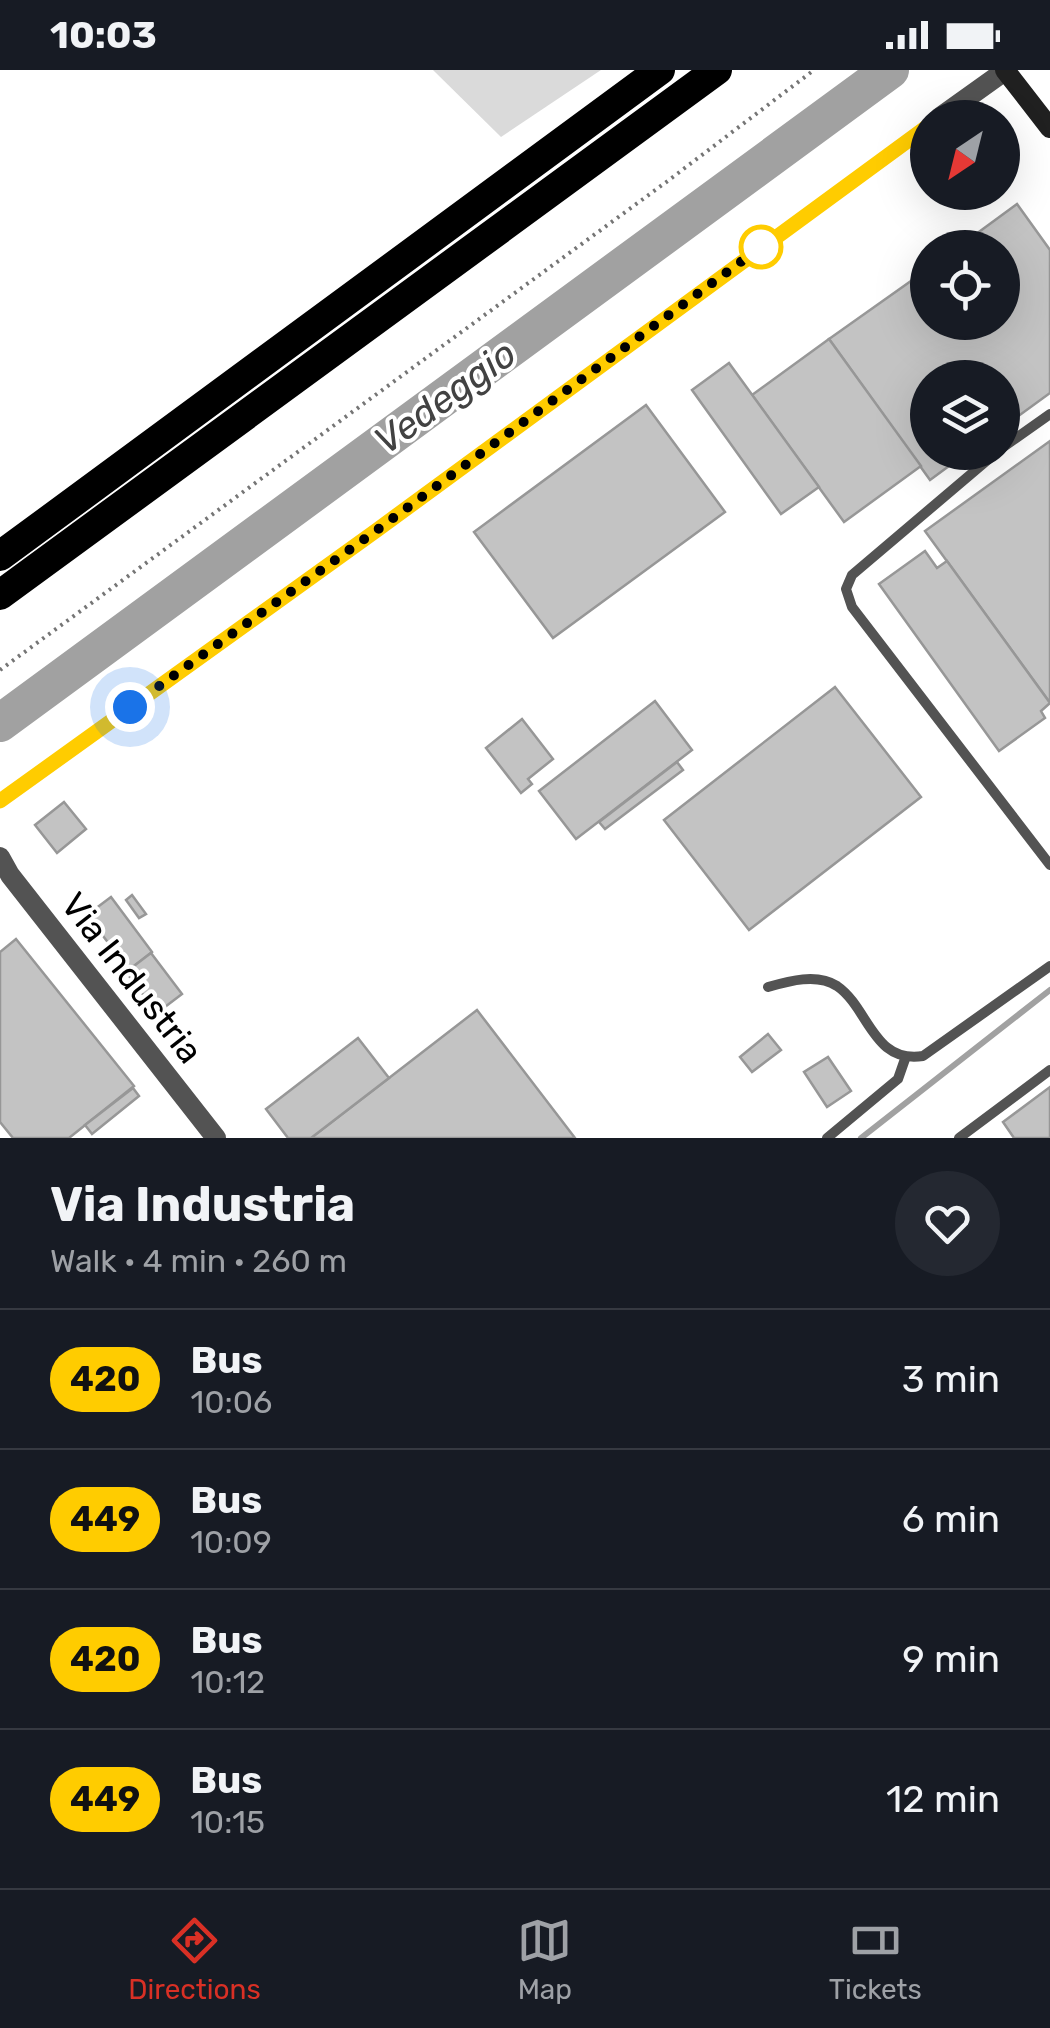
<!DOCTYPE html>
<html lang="en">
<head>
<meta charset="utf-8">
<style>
	:root { --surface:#171b24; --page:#242831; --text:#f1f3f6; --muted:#9ea1a6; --line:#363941; --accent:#d93025 }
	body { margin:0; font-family:Rubik,sans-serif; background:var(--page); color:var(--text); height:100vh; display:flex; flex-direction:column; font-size:38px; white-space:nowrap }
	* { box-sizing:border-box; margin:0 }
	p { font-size:32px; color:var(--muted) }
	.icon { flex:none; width:55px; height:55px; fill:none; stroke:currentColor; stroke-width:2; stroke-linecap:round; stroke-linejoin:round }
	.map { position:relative; height:1068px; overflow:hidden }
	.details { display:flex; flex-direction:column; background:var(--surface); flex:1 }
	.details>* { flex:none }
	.badge { padding:0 20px; border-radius:32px; font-size:35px; line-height:65px }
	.needle { width:65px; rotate:215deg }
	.controls { position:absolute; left:910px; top:30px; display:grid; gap:20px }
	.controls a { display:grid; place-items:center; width:110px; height:110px; border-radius:50%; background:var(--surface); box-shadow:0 10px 40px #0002; font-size:50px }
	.you { position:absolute; width:50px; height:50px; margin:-25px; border:8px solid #fff; border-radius:50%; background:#1a73e8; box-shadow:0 0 0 15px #1a73e833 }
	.map>.badge { position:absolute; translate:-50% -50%; box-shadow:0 0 0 5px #fff }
	.round { display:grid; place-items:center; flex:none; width:105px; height:105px; border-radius:52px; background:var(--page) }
	.headline { display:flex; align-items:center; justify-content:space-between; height:170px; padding:0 50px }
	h1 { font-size:48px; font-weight:700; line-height:75px }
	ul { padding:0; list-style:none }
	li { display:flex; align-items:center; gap:30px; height:140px; padding:0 50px; border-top:2px solid var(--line) }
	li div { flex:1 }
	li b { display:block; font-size:38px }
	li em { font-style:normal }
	li .badge { min-width:110px; font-weight:700; text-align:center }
	.status { display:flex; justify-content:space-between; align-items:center; height:70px; padding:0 50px; background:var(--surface); direction:ltr }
	.status svg { height:28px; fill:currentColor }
	.tab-bar { display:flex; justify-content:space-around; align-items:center; height:140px; border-top:2px solid var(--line); background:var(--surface); font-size:28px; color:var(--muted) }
	.tab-bar a { display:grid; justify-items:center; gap:5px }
	.tab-bar .selected { color:var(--accent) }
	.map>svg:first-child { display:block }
	.green { fill:#dadada }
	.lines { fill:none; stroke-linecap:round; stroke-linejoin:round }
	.stream { stroke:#a1a1a1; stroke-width:6 }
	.river { stroke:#a1a1a1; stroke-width:38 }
	.building { fill:#c3c3c3; stroke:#979797; stroke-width:2.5 }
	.path { stroke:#757575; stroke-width:4; stroke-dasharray:2.5 5; stroke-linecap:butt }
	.lane { stroke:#535353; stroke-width:10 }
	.street { stroke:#535353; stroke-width:20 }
	.secondary { stroke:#202020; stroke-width:20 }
	.highway { stroke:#000; stroke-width:30 }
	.line-casing { stroke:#fff; stroke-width:22 }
	.line { stroke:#fc0; stroke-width:15 }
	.walk { stroke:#000; stroke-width:10; stroke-dasharray:0 18 }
	.stop-dot { fill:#fff; stroke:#fc0; stroke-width:5 }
	.labels { text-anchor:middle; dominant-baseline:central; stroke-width:8; stroke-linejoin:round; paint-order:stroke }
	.street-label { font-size:35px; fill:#000; stroke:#fff }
	.water-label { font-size:38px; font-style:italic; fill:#424242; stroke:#fff }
</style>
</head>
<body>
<div class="status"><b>10:03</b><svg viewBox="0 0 49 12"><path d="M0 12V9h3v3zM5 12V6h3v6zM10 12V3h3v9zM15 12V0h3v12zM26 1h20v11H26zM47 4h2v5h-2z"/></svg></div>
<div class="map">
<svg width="1050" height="1068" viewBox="0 0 1050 1068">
	<rect width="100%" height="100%" fill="#fff"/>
	<polygon class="green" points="433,0 601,0 501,67"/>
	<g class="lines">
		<polyline class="stream" points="861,1068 1050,920"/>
		<polyline class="river" points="0,653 890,0"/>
	</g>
	<g class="building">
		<polygon points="1017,134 1050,180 1050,323 1002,358 1002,308 928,308 928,382 968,382 930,410 829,269 928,199 928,252 1002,252 1002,178 957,178"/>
		<polygon points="829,269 921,396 844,452 752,325"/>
		<polygon points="729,293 819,417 781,444 692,320"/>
		<polygon points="646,335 725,442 553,568 474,462"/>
		<polygon points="1050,371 1050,633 925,461"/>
		<polygon points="925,481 937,498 947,491 1050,633 1041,641 1045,648 999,681 879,514"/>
		<polygon points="835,617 921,727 749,860 664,750"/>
		<polygon points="655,631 692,680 576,769 539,721"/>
		<polygon points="522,649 553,689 528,709 532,714 521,723 486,678"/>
		<polygon points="677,692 683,700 605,759 599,752"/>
		<polygon points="64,732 86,759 57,783 35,755"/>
		<polygon points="132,825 146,844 139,848 126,830"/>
		<polygon points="111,827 152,882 129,900 87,845"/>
		<polygon points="16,869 134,1016 69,1068 13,1068 0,1052 0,882"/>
		<polygon points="151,883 182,924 157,943 126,902"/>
		<polygon points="477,940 575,1068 311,1068 389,1008"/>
		<polygon points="768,964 781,980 752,1002 740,987"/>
		<polygon points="358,968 389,1008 311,1068 288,1068 266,1039"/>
		<polygon points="828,987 851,1021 827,1037 804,1002"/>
		<polygon points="1050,1017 1050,1068 1014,1068 1003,1052"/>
		<polygon points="133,1018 139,1026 92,1064 85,1055"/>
	</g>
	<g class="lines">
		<polyline class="path" points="0,600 669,110 814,0"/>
		<g class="lane">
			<polyline points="1002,378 1050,344"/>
			<polyline points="997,382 852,505 846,519 852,537 1050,795"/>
			<path d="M768,917C789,911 817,903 837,916C869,938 873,994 923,986L1050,896"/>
			<polyline points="827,1068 898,1009 905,989"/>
			<polyline points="959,1068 1050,1000"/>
		</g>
		<g class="street">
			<polyline points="939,48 1006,0"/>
			<polyline points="0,731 377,460 928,56"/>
			<polyline points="0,787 10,805 216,1068"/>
		</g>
		<polyline class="secondary" points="1005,0 1050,58"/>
		<g class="highway">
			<polyline points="0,486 660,0"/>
			<polyline points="0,525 717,0"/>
		</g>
	</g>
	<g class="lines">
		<g class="line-casing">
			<polyline id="line" points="0,731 377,460 928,56"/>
		</g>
		<use href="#line" class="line"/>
		<polyline class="walk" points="130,637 377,460 761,177"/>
	</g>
	<circle class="stop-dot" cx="761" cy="177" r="20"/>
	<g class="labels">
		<g class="street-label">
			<text transform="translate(132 908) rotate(52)">Via Industria</text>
		</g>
		<g class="water-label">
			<text transform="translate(445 327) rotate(-36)">Vedeggio</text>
		</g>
	</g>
</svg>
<div class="controls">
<a><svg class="needle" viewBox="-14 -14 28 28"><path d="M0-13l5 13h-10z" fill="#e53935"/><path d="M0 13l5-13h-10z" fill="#9ea1a6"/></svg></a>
<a><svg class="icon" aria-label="locate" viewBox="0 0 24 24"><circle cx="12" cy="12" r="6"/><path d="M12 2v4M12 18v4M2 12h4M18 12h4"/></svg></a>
<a><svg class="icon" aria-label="layers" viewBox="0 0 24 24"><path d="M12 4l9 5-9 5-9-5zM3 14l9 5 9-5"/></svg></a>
</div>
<div class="you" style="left:130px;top:637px"></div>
</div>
<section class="details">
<div class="headline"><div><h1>Via Industria</h1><p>Walk · 4 min · 260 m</p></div><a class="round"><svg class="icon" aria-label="heart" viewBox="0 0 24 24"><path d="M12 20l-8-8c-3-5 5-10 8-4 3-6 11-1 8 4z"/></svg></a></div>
<ul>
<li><span class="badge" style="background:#fc0;color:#111">420</span><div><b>Bus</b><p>10:06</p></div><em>3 min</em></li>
<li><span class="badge" style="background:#fc0;color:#111">449</span><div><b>Bus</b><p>10:09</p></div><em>6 min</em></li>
<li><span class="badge" style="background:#fc0;color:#111">420</span><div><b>Bus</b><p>10:12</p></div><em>9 min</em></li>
<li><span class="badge" style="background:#fc0;color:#111">449</span><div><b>Bus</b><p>10:15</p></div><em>12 min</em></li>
</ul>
</section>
<nav class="tab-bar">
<a class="selected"><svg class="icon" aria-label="directions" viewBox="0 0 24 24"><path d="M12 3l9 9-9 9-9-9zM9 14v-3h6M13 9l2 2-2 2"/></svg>Directions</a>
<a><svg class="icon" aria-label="map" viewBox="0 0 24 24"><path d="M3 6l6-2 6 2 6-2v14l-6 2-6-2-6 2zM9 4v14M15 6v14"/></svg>Map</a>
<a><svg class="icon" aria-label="tickets" viewBox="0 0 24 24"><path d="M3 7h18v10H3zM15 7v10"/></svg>Tickets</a>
</nav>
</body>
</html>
